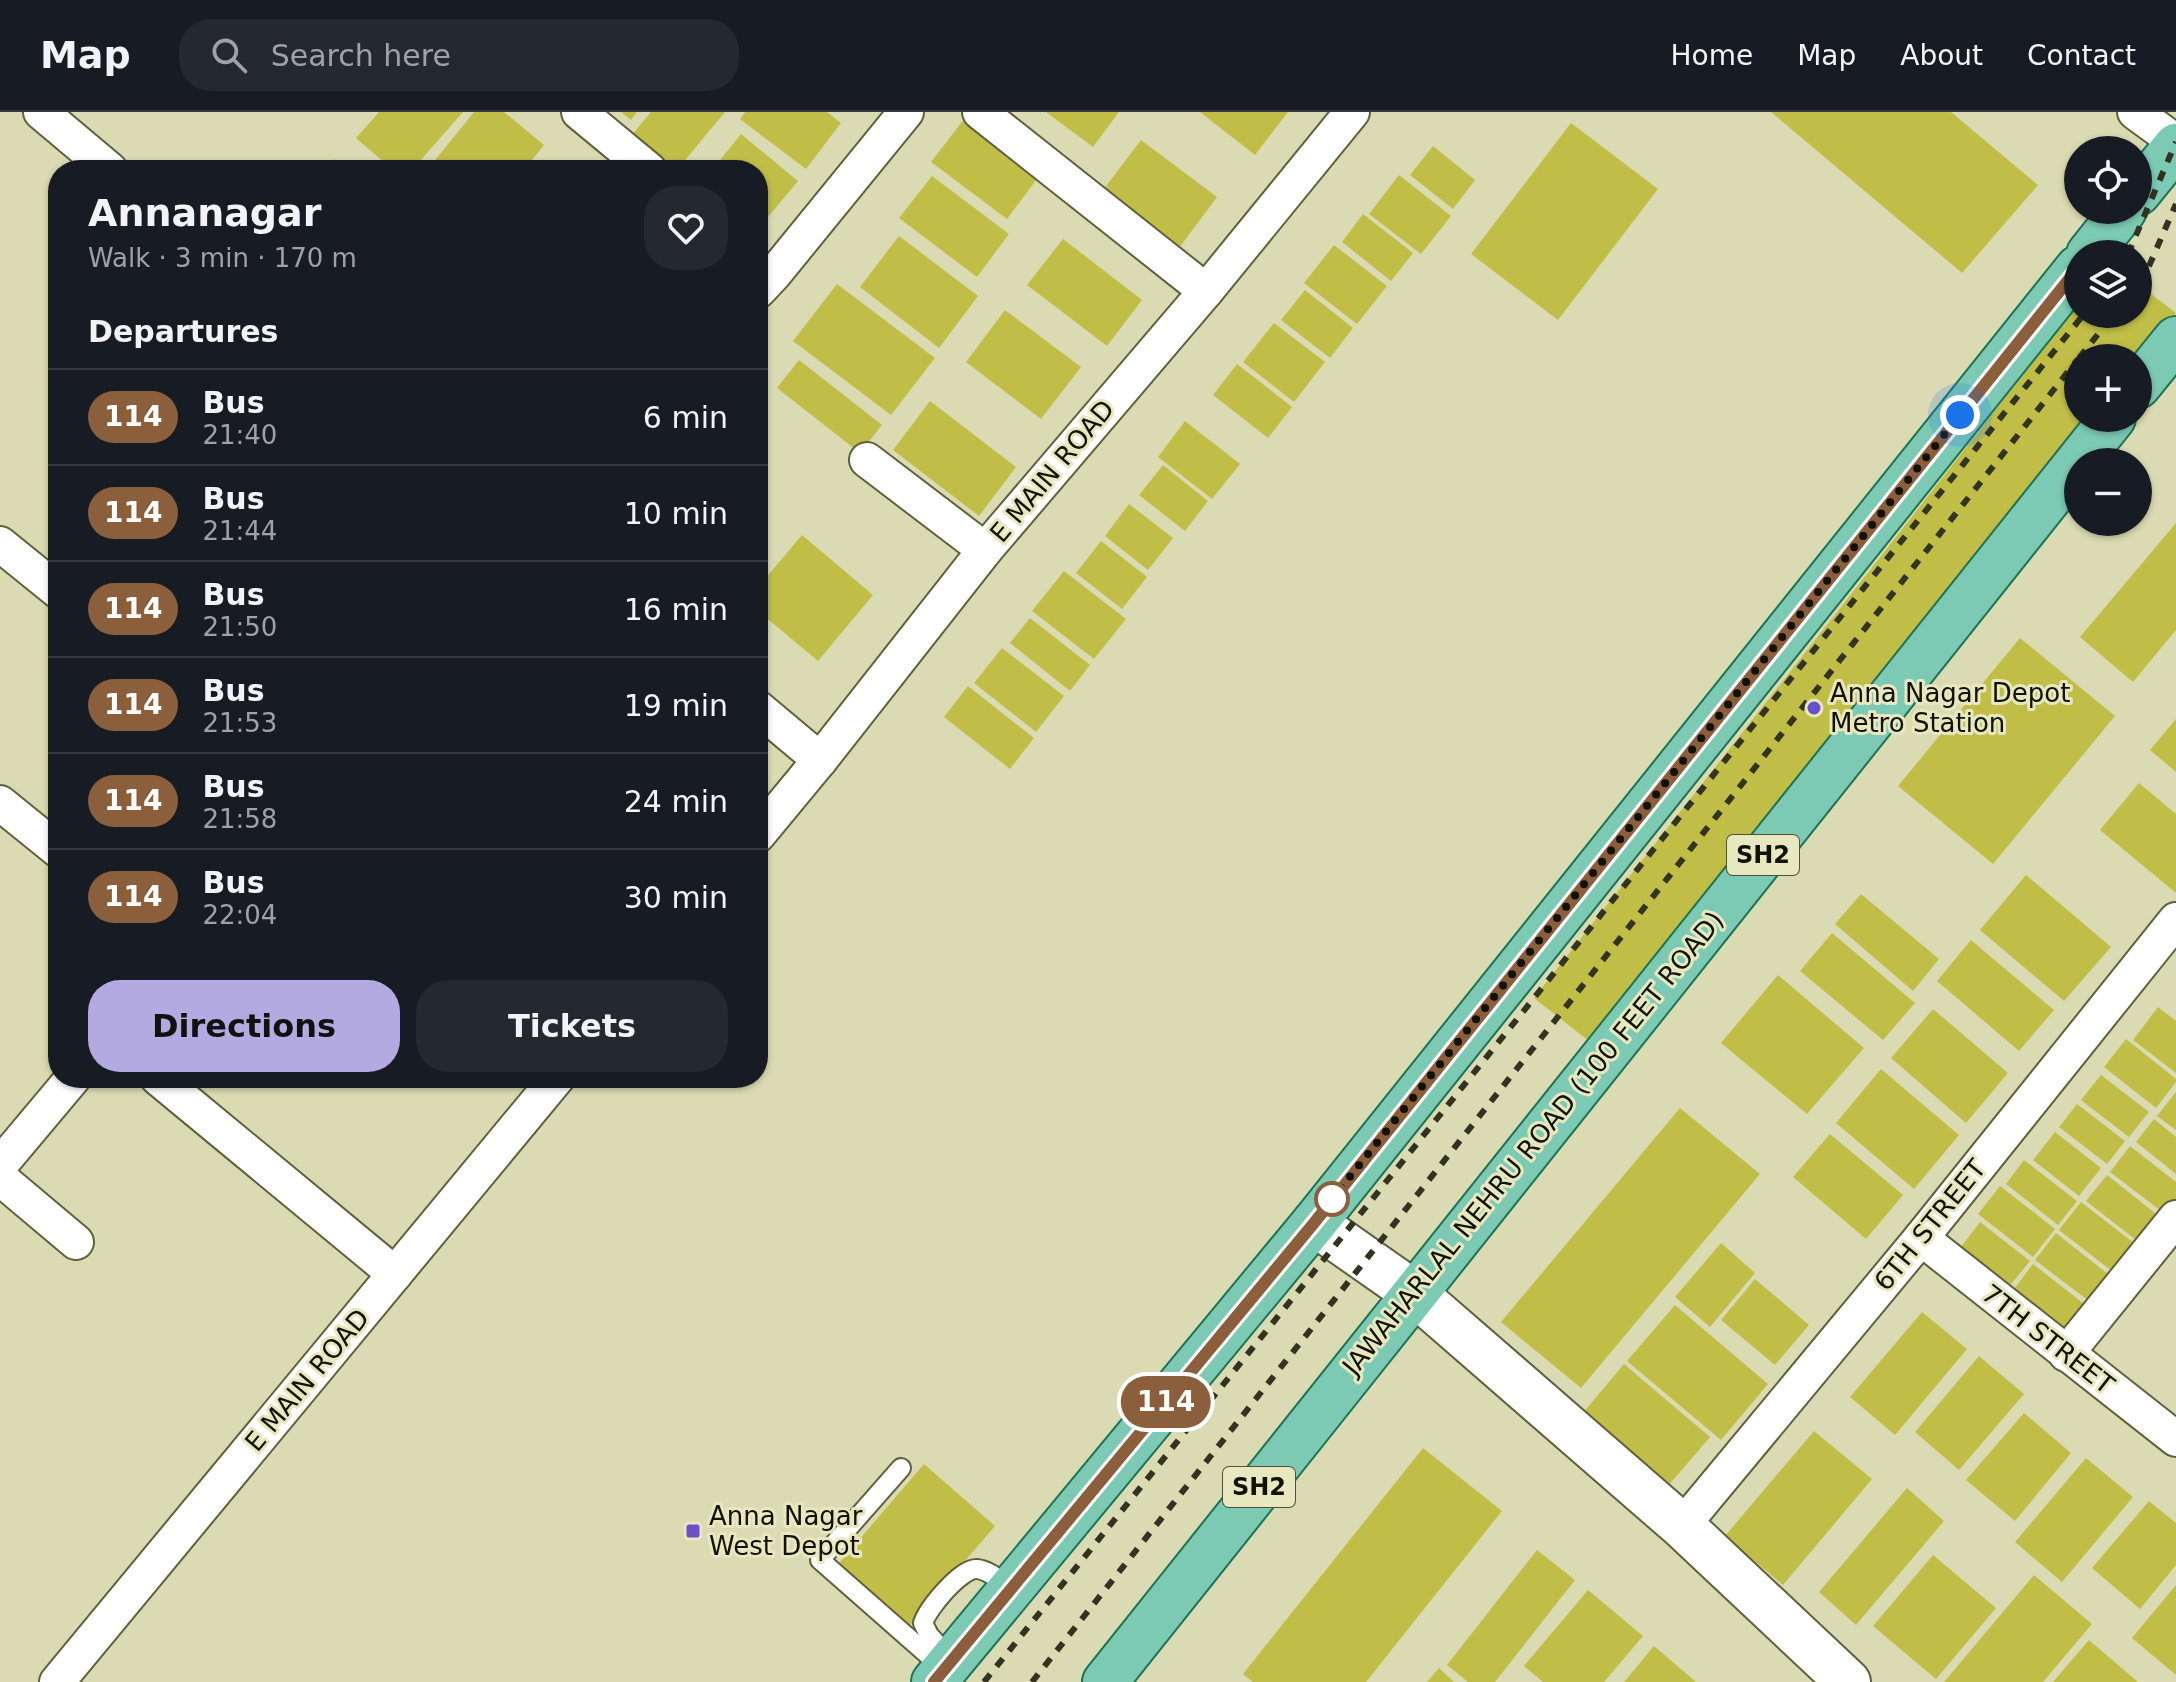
<!DOCTYPE html>
<html lang="en">
<head>
<meta charset="utf-8">
<style>
	:root { --surface:#171b24; --page:#242831; --text:#f1f3f6; --muted:#9ea1a6; --line:#363941; --accent:#b4aae2 }
	body { margin:0; font-family:"DejaVu Sans",sans-serif; background:var(--page); color:var(--text); height:100vh; display:flex; flex-direction:column; font-size:30px; white-space:nowrap }
	* { box-sizing:border-box; margin:0 }
	p { font-size:26px; color:var(--muted) }
	.icon { flex:none; width:44px; height:44px; fill:none; stroke:currentColor; stroke-width:2; stroke-linecap:round; stroke-linejoin:round }
	.map { position:relative; flex:1; overflow:hidden }
	.details { position:absolute; left:48px; top:48px; width:720px; height:928px; display:flex; flex-direction:column; background:var(--surface); border-radius:32px; box-shadow:0 2px 6px #0004 }
	.details>* { flex:none }
	.badge { padding:0 16px; border-radius:26px; font-size:28px; line-height:52px }
	.controls { position:absolute; left:2064px; top:24px; display:grid; gap:16px }
	.controls a { display:grid; place-items:center; width:88px; height:88px; border-radius:50%; background:var(--surface); box-shadow:0 2px 6px #0004; font-size:40px }
	.you { position:absolute; width:40px; height:40px; margin:-20px; border:6px solid #fff; border-radius:50%; background:#1a73e8; box-shadow:0 0 0 12px #1a73e833 }
	.map>.badge { position:absolute; translate:-50% -50%; box-shadow:0 0 0 4px #fff }
	h2 { padding:0 40px; font-size:30px; line-height:72px }
	.round { display:grid; place-items:center; flex:none; width:84px; height:84px; border-radius:32px; background:var(--page) }
	.head { display:flex; align-items:center; justify-content:space-between; height:136px; padding:0 40px }
	h1 { font-size:38px; font-weight:700; line-height:60px }
	.action { display:flex; gap:16px; margin-top:auto; padding:16px 40px }
	.action a { flex:1; height:92px; border-radius:32px; background:var(--accent); color:#111; font-size:32px; font-weight:700; line-height:92px; text-align:center }
	.action a+a { background:var(--page); color:var(--text) }
	ul { padding:0; list-style:none }
	li { display:flex; align-items:center; gap:24px; height:96px; padding:0 40px; border-top:2px solid var(--line) }
	li div { flex:1 }
	li b { display:block; font-size:30px }
	li em { font-style:normal }
	li .badge { min-width:88px; font-weight:700; text-align:center }
	header { display:flex; align-items:center; gap:48px; box-sizing:border-box; height:112px; padding:0 40px; background:var(--surface); border-bottom:2px solid var(--line) }
	header strong { font-size:38px }
	nav { display:flex; gap:44px; margin-inline-start:auto; font-size:28px }
	.search { width:560px; height:72px; background:var(--page); display:flex; align-items:center; gap:20px; box-sizing:border-box; padding:0 28px; border-radius:32px; color:var(--muted); font-size:30px }
	.map>svg:first-child { display:block }
	.building { fill:#c1be48 }
	.lines { fill:none; stroke-linecap:round; stroke-linejoin:round }
	.service-casing { stroke:#60603c; stroke-width:22 }
	.minor-casing { stroke:#60603c; stroke-width:38 }
	.tertiary-casing { stroke:#60603c; stroke-width:48 }
	.primary-casing { stroke:#1e7255; stroke-width:48 }
	.service { stroke:#fff; stroke-width:18 }
	.minor { stroke:#fff; stroke-width:34 }
	.tertiary { stroke:#fff; stroke-width:44 }
	.primary { stroke:#7ccab3; stroke-width:44 }
	.rail { stroke:#333321; stroke-width:6; stroke-dasharray:10 10; stroke-linecap:butt }
	.line-casing { stroke:#fff; stroke-width:18 }
	.line { stroke:#8b5e3c; stroke-width:12 }
	.walk { stroke:#111104; stroke-width:8; stroke-dasharray:0 14.4 }
	.poi-dot { fill:#6951ca; stroke:#e8e8c0; stroke-width:3 }
	.stop-dot { fill:#fff; stroke:#8b5e3c; stroke-width:4 }
	.labels { text-anchor:middle; dominant-baseline:central; stroke-width:6; stroke-linejoin:round; paint-order:stroke }
	.shield { fill:#e8e8c0; stroke:#52523c; stroke-width:2 }
	.shield-label { font-size:24px; font-weight:bold; fill:#111104 }
	.street-label { font-size:26px; fill:#111104; stroke:#e8e8c0 }
	.poi-label { font-size:26px; fill:#111104; stroke:#e8e8c0; text-anchor:start }
</style>
</head>
<body>
<header>
<strong>Map</strong>
<div class="search"><svg class="icon" aria-label="search" viewBox="0 0 24 24"><circle cx="10" cy="10" r="6"/><path d="M15 15l6 6"/></svg>Search here</div>
<nav><a>Home</a><a>Map</a><a>About</a><a>Contact</a></nav>
</header>
<div class="map">
<svg width="2176" height="1570" viewBox="0 0 2176 1570">
	<rect width="100%" height="100%" fill="#dbdbb3"/>
	<g class="building">
		<polygon points="379,0 463,0 412,58 393,58 356,26"/>
		<polygon points="474,0 504,0 544,33 524,58 427,58"/>
		<polygon points="621,0 637,0 631,8"/>
		<polygon points="651,0 725,0 677,58 672,58 631,24"/>
		<polygon points="745,0 827,0 841,11 806,57 740,7"/>
		<polygon points="1046,0 1119,0 1093,35"/>
		<polygon points="1200,0 1288,0 1255,43"/>
		<polygon points="1771,0 1951,0 2038,73 1962,161"/>
		<polygon points="968,2 1043,59 1007,107 931,50"/>
		<polygon points="1571,11 1658,77 1558,208 1471,142"/>
		<polygon points="741,22 798,69 758,117 758,58 712,58"/>
		<polygon points="1141,28 1217,85 1176,140 1100,82"/>
		<polygon points="1433,34 1475,68 1453,97 1410,63"/>
		<polygon points="334,47 347,58 325,58"/>
		<polygon points="1399,63 1451,104 1421,142 1369,102"/>
		<polygon points="932,64 1009,122 977,165 899,106"/>
		<polygon points="1363,102 1413,141 1391,169 1342,130"/>
		<polygon points="899,124 978,184 939,236 860,175"/>
		<polygon points="1063,127 1142,188 1107,234 1027,173"/>
		<polygon points="1334,133 1387,174 1357,212 1304,171"/>
		<polygon points="837,172 935,246 891,303 793,229"/>
		<polygon points="2138,172 2176,201 2138,249 2138,246 2078,246 2078,306 2094,306 1599,937 1534,886 2078,193 2078,202 2138,202"/>
		<polygon points="1305,178 1353,216 1330,246 1281,208"/>
		<polygon points="1005,198 1081,255 1041,307 966,250"/>
		<polygon points="1274,211 1325,250 1294,290 1243,250"/>
		<polygon points="799,248 882,313 860,341 777,276"/>
		<polygon points="1237,252 1292,295 1268,326 1213,283"/>
		<polygon points="930,289 1016,355 979,404 893,338"/>
		<polygon points="1185,309 1240,352 1212,387 1158,345"/>
		<polygon points="1163,353 1208,389 1185,419 1139,383"/>
		<polygon points="1129,392 1173,426 1148,458 1105,424"/>
		<polygon points="2176,411 2176,518 2133,570 2080,525"/>
		<polygon points="802,423 873,483 818,549 758,499 758,475"/>
		<polygon points="1101,429 1147,465 1122,497 1076,461"/>
		<polygon points="1064,459 1126,507 1094,547 1032,499"/>
		<polygon points="1030,506 1090,553 1070,579 1010,531"/>
		<polygon points="2020,526 2115,604 1993,752 1898,674"/>
		<polygon points="1002,536 1064,584 1036,620 974,571"/>
		<polygon points="968,574 1034,626 1010,657 944,605"/>
		<polygon points="2176,607 2176,660 2150,638"/>
		<polygon points="2139,671 2176,702 2176,781 2100,718"/>
		<polygon points="2026,763 2111,835 2064,889 1980,818"/>
		<polygon points="1861,782 1939,847 1913,879 1835,812"/>
		<polygon points="1832,821 1915,891 1883,928 1800,859"/>
		<polygon points="1971,828 2054,898 2019,939 1937,869"/>
		<polygon points="1778,863 1864,936 1807,1002 1721,931"/>
		<polygon points="2158,895 2176,909 2176,961 2133,928"/>
		<polygon points="1933,897 2008,961 1966,1011 1891,946"/>
		<polygon points="2126,927 2176,967 2176,970 2156,996 2104,955"/>
		<polygon points="1881,957 1959,1023 1914,1077 1836,1011"/>
		<polygon points="2101,963 2149,1000 2129,1025 2081,988"/>
		<polygon points="2176,980 2176,1018 2157,1004"/>
		<polygon points="2077,992 2125,1029 2107,1052 2059,1015"/>
		<polygon points="1680,996 1760,1062 1581,1276 1501,1210"/>
		<polygon points="2154,1007 2176,1025 2176,1062 2136,1030"/>
		<polygon points="2055,1020 2101,1056 2079,1084 2033,1048"/>
		<polygon points="1830,1022 1903,1083 1866,1127 1793,1065"/>
		<polygon points="2130,1034 2176,1070 2176,1088 2165,1102 2110,1060"/>
		<polygon points="2024,1048 2077,1089 2058,1113 2006,1072"/>
		<polygon points="2107,1063 2165,1109 2145,1135 2086,1089"/>
		<polygon points="2000,1074 2055,1117 2033,1145 1978,1102"/>
		<polygon points="2081,1090 2139,1135 2117,1163 2059,1118"/>
		<polygon points="1980,1110 2030,1149 2007,1177 1958,1139"/>
		<polygon points="2056,1121 2113,1166 2093,1192 2035,1148"/>
		<polygon points="1721,1131 1755,1161 1710,1215 1675,1185"/>
		<polygon points="2033,1152 2088,1195 2065,1224 2011,1181"/>
		<polygon points="1755,1167 1809,1213 1775,1253 1721,1208"/>
		<polygon points="1675,1193 1768,1272 1721,1328 1627,1249"/>
		<polygon points="1922,1200 1967,1237 1895,1323 1850,1285"/>
		<polygon points="1979,1244 2024,1282 1959,1358 1915,1320"/>
		<polygon points="1624,1252 1710,1325 1668,1374 1582,1302"/>
		<polygon points="2024,1301 2071,1341 2015,1409 1966,1368"/>
		<polygon points="1814,1319 1872,1367 1783,1473 1725,1424"/>
		<polygon points="1423,1336 1502,1399 1366,1570 1253,1570 1243,1562"/>
		<polygon points="2086,1346 2133,1385 2062,1470 2015,1430"/>
		<polygon points="924,1352 995,1414 905,1519 834,1457"/>
		<polygon points="1907,1376 1944,1409 1856,1513 1819,1480"/>
		<polygon points="2149,1389 2176,1411 2176,1453 2140,1497 2092,1456"/>
		<polygon points="1537,1438 1575,1468 1495,1570 1468,1570 1447,1553"/>
		<polygon points="1933,1443 1996,1496 1936,1567 1873,1514"/>
		<polygon points="2034,1463 2092,1512 2043,1570 1944,1570"/>
		<polygon points="2176,1473 2176,1563 2132,1526"/>
		<polygon points="1588,1478 1643,1524 1604,1570 1543,1570 1524,1554"/>
		<polygon points="2089,1528 2138,1570 2053,1570"/>
		<polygon points="1654,1534 1696,1570 1624,1570"/>
		<polygon points="1439,1556 1454,1570 1427,1570"/>
	</g>
	<g class="lines">
		<g class="service-casing">
			<g id="service">
				<polyline points="901,1356 820,1448 944,1557"/>
				<path d="M952,1549L929,1523L923,1511C928,1496 961,1456 977,1457C989,1458 1002,1470 1012,1476"/>
			</g>
		</g>
		<g class="minor-casing">
			<g id="minor">
				<polyline points="41,0 110,58"/>
				<polyline points="579,0 649,58"/>
				<polyline points="980,0 1206,179"/>
				<polyline points="2135,0 2176,30"/>
				<polyline points="758,179 774,162 906,0"/>
				<polyline points="867,348 985,438"/>
				<polyline points="0,432 58,479"/>
				<polyline points="758,596 820,648"/>
				<polyline points="0,691 58,738"/>
				<polyline points="758,723 820,648 985,438 1206,179 1352,0"/>
				<polyline points="158,966 395,1162"/>
				<polyline points="0,1053 73,966"/>
				<polyline points="0,1066 76,1130"/>
				<polyline points="1921,1126 2176,1327"/>
				<polyline points="2066,1242 2176,1106"/>
				<polyline points="1682,1414 1921,1126 2176,808"/>
				<polyline points="57,1570 557,966"/>
			</g>
		</g>
		<g class="tertiary-casing">
			<polyline id="tertiary" points="1314,1111 1414,1181 1682,1414 1848,1570"/>
		</g>
		<g class="primary-casing">
			<g id="primary">
				<polyline points="2138,81 2176,34"/>
				<polyline points="2089,142 2124,98"/>
				<polyline points="2138,274 2176,227"/>
				<polyline points="934,1570 1314,1111 2078,156"/>
				<polyline points="1105,1570 2113,306"/>
			</g>
		</g>
		<use href="#service" class="service"/>
		<use href="#minor" class="minor"/>
		<use href="#tertiary" class="tertiary"/>
		<use href="#primary" class="primary"/>
		<g class="rail">
			<polyline points="2128,142 2176,30"/>
			<polyline points="2138,171 2146,161 2176,92"/>
			<polyline points="2079,246 2114,202"/>
			<polyline points="984,1570 2084,202"/>
			<polyline points="1032,1570 2078,247"/>
		</g>
	</g>
	<g class="lines">
		<g class="line-casing">
			<polyline id="line" points="934,1570 1314,1111 2078,156"/>
		</g>
		<use href="#line" class="line"/>
		<polyline class="walk" points="1332,1087 1960,303"/>
	</g>
	<g class="poi-dot">
		<circle cx="1814" cy="596" r="8"/>
		<rect x="685" y="1411" width="16" height="16" rx="4"/>
	</g>
	<circle class="stop-dot" cx="1332" cy="1087" r="16"/>
	<g class="labels">
		<g class="shield">
			<rect x="1727" y="723" width="72" height="40" rx="6"/>
			<rect x="1223" y="1355" width="72" height="40" rx="6"/>
		</g>
		<g class="shield-label">
			<text x="1763" y="743">SH2</text>
			<text x="1259" y="1375">SH2</text>
		</g>
		<g class="street-label">
			<text transform="translate(1052 359) rotate(-50)">E MAIN ROAD</text>
			<text transform="translate(1533 1031) rotate(-51)">JAWAHARLAL NEHRU ROAD (100 FEET ROAD)</text>
			<text transform="translate(1930 1113) rotate(-51)">6TH STREET</text>
			<text transform="translate(2048 1227) rotate(38)">7TH STREET</text>
			<text transform="translate(307 1268) rotate(-50)">E MAIN ROAD</text>
		</g>
		<g class="poi-label">
			<text x="1830" y="581">Anna Nagar Depot<tspan x="1830" dy="30">Metro Station</tspan></text>
			<text x="709" y="1404">Anna Nagar<tspan x="709" dy="30">West Depot</tspan></text>
		</g>
	</g>
</svg>
<div class="controls">
<a><svg class="icon" aria-label="locate" viewBox="0 0 24 24"><circle cx="12" cy="12" r="6"/><path d="M12 2v4M12 18v4M2 12h4M18 12h4"/></svg></a>
<a><svg class="icon" aria-label="layers" viewBox="0 0 24 24"><path d="M12 4l9 5-9 5-9-5zM3 14l9 5 9-5"/></svg></a>
<a>+</a>
<a>−</a>
</div>
<div class="you" style="left:1960px;top:303px"></div>
<b class="badge" style="left:1166px;top:1290px;background:#8b5e3c;color:#fff">114</b>
<section class="details">
<div class="head"><div><h1>Annanagar</h1><p>Walk · 3 min · 170 m</p></div><a class="round"><svg class="icon" aria-label="heart" viewBox="0 0 24 24"><path d="M12 20l-8-8c-3-5 5-10 8-4 3-6 11-1 8 4z"/></svg></a></div>
<h2>Departures</h2>
<ul>
<li><span class="badge" style="background:#8b5e3c;color:#fff">114</span><div><b>Bus</b><p>21:40</p></div><em>6 min</em></li>
<li><span class="badge" style="background:#8b5e3c;color:#fff">114</span><div><b>Bus</b><p>21:44</p></div><em>10 min</em></li>
<li><span class="badge" style="background:#8b5e3c;color:#fff">114</span><div><b>Bus</b><p>21:50</p></div><em>16 min</em></li>
<li><span class="badge" style="background:#8b5e3c;color:#fff">114</span><div><b>Bus</b><p>21:53</p></div><em>19 min</em></li>
<li><span class="badge" style="background:#8b5e3c;color:#fff">114</span><div><b>Bus</b><p>21:58</p></div><em>24 min</em></li>
<li><span class="badge" style="background:#8b5e3c;color:#fff">114</span><div><b>Bus</b><p>22:04</p></div><em>30 min</em></li>
</ul>
<div class="action"><a>Directions</a><a>Tickets</a></div>
</section>
</div>
</body>
</html>
